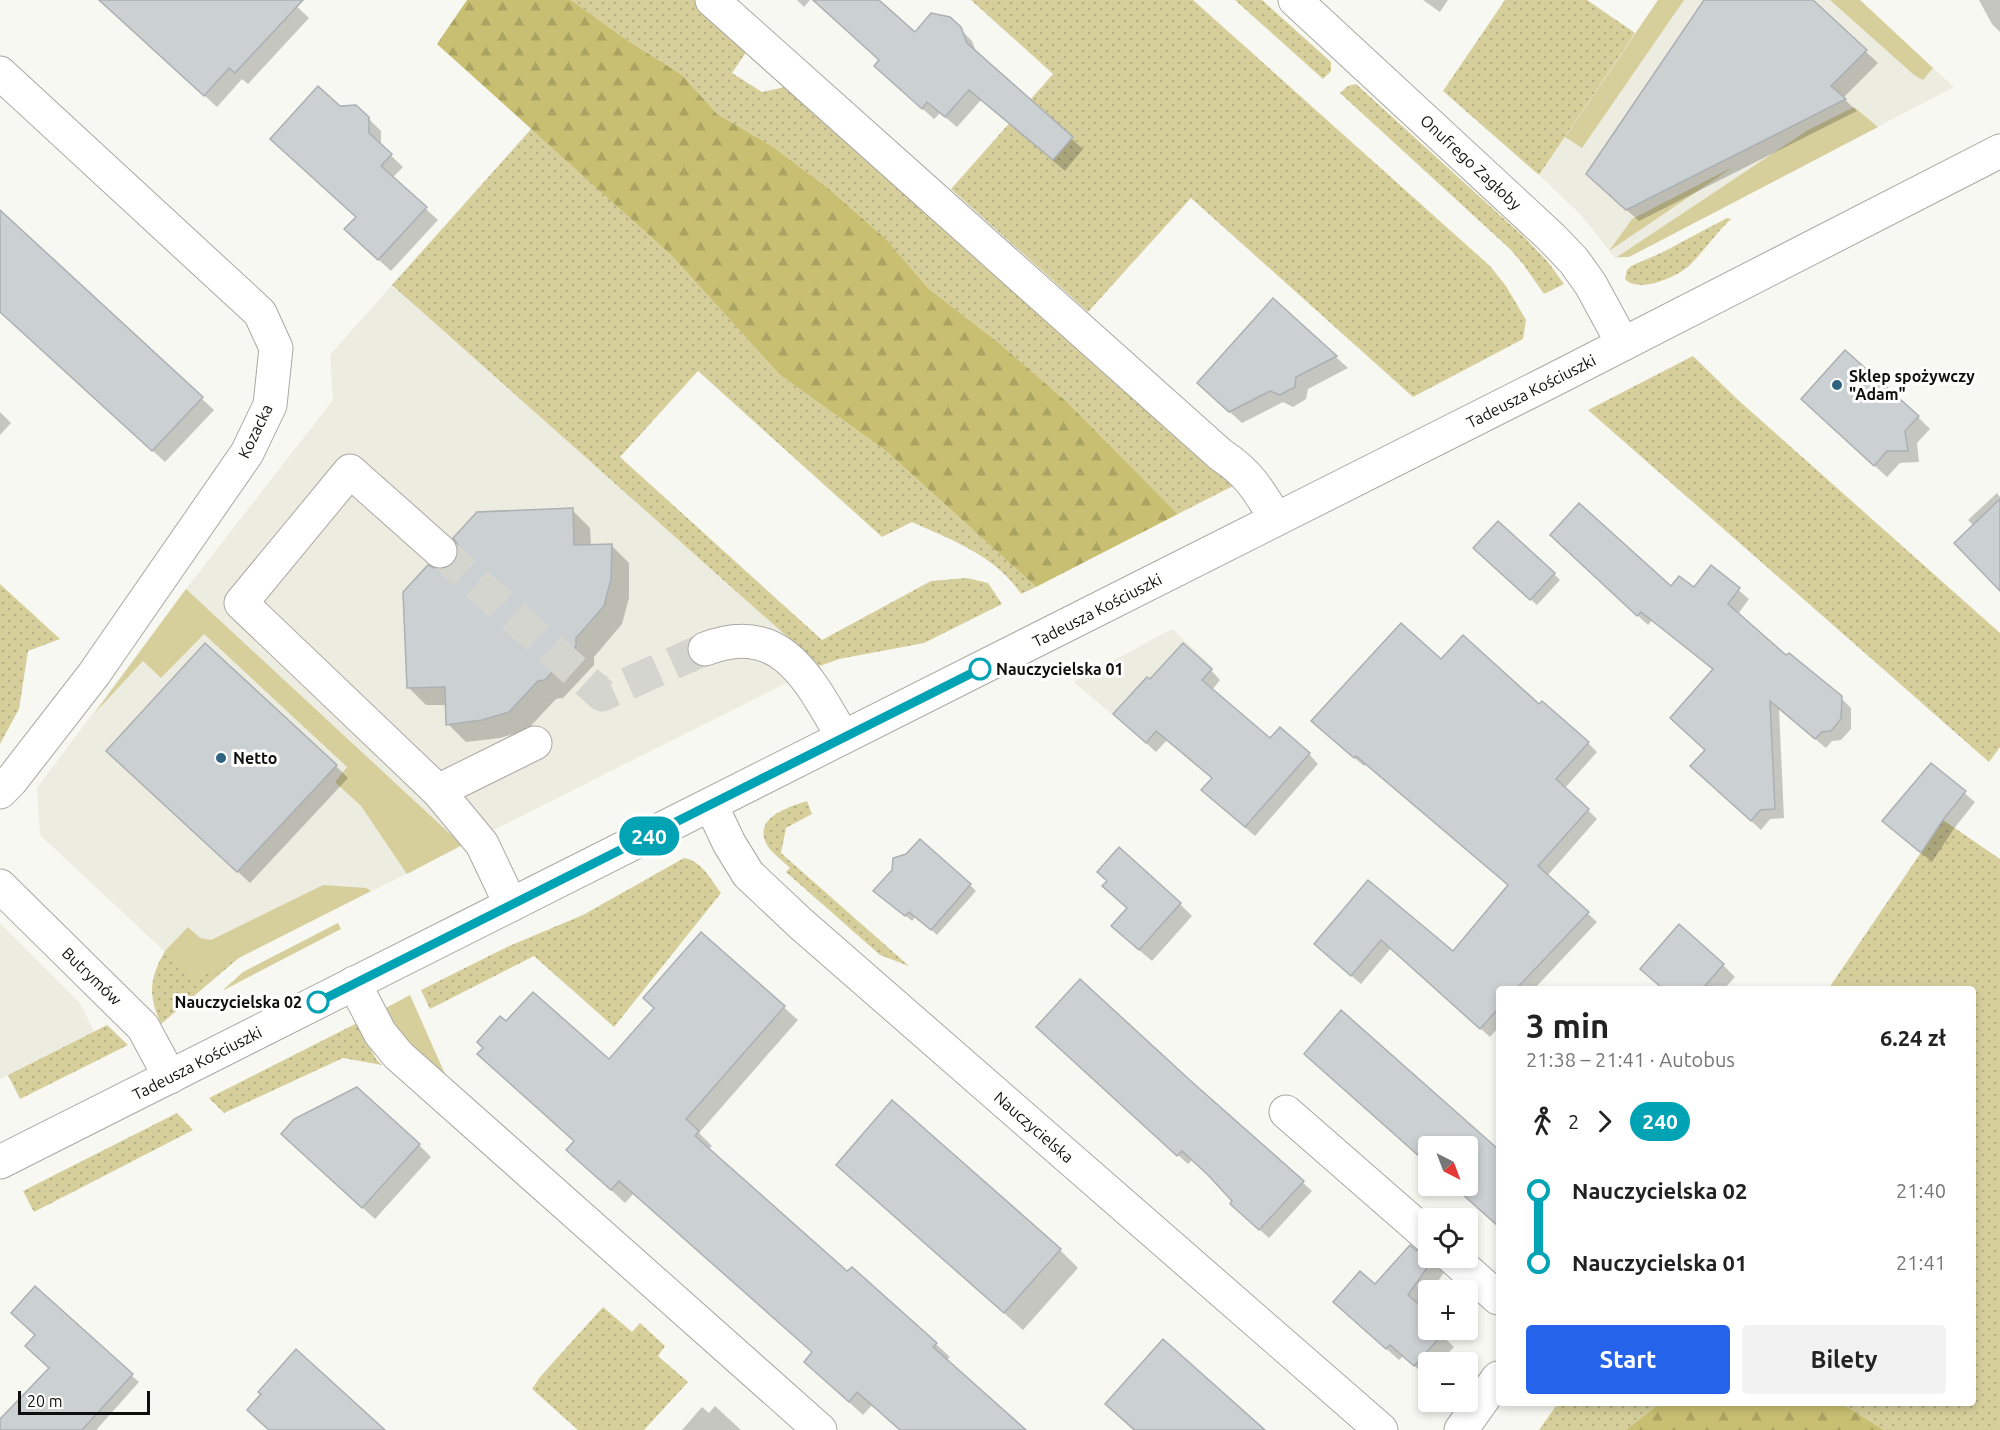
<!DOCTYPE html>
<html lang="pl">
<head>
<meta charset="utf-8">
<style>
	:root { --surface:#fff; --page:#f2f2f2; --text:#222; --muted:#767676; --accent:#2563eb }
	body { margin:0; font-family:Ubuntu,sans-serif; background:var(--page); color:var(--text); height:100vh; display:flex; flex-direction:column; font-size:22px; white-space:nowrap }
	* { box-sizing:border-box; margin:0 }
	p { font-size:20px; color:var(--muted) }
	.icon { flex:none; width:33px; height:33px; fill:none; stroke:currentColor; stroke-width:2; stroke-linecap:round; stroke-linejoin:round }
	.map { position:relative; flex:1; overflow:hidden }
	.drawer { position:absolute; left:1496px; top:986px; width:480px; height:420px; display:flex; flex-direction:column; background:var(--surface); border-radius:6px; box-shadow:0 3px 9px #0003 }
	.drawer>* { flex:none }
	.badge { padding:0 12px; border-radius:20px; font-size:21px; line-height:39px }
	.needle { width:39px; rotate:138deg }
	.fabs { position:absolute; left:1418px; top:1136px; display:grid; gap:12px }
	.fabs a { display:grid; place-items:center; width:60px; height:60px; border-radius:6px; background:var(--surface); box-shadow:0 3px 9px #0003; font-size:30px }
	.scale { position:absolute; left:18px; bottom:15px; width:132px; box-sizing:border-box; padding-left:6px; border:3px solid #0f0f0d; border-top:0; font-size:16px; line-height:21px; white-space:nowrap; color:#0f0f0d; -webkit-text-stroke:4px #fffffe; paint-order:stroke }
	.map>.badge { position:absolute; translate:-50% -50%; box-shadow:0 0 0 3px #fff }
	.legs { display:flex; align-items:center; gap:9px; height:66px; padding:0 30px; font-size:20px }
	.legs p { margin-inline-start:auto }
	.summary { display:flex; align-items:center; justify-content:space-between; height:102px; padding:0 30px }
	h1 { font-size:33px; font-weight:600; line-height:45px }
	.primary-button { display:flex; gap:12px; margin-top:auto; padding:12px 30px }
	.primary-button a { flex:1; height:69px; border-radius:6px; background:var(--accent); color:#fff; font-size:24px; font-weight:600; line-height:69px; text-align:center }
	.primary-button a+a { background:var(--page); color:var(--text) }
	ul { padding:0 30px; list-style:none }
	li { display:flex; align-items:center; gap:21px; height:72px; font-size:22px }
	li i { display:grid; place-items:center; width:9px; height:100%; margin:0 8px; background:currentColor }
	li i::after { content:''; width:15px; height:15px; margin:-8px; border:4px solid; border-radius:50%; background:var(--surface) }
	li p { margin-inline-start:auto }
	li:first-child i { background:linear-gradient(#0000 50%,currentColor 0) }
	li:last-child i { background:linear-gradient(currentColor 50%,#0000 0) }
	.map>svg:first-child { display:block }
	.built { fill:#edece0 }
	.grass { fill:url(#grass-dots) }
	.forest { fill:url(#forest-firs) }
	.garden { fill:#d6cf9c }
	.shadow { fill:#0003 }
	.building { fill:#cbd0d3; stroke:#abb0b3; stroke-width:1.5 }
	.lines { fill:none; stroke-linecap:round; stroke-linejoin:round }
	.minor-tunnel { stroke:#d5d5d0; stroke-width:33; stroke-dasharray:33 16; stroke-linecap:butt }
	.minor-casing { stroke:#a9a8a3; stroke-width:35 }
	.minor { stroke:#fff; stroke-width:33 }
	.line-1-casing { stroke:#fff; stroke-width:14 }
	.line-1 { stroke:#00a3b4; stroke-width:9 }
	.poi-dot { fill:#2e6480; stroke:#fffffe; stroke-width:2 }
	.stop-1-dot { fill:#fff; stroke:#00a3b4; stroke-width:3 }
	.labels { text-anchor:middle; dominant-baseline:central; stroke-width:6; stroke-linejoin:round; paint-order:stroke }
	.street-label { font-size:16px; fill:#0f0f0d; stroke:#fffffe }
	.poi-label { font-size:16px; font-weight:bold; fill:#0f0f0d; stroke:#fffffe; text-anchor:start }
	.stop-label { font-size:16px; font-weight:bold; fill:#0f0f0d; stroke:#fffffe; text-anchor:start }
</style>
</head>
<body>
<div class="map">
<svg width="2000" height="1430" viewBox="0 0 2000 1430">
	<defs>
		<pattern id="grass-dots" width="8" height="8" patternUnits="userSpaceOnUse" patternTransform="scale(1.5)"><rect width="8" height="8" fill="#d6cf9c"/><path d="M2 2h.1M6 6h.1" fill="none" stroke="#b6b185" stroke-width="1.8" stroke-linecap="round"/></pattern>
		<pattern id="forest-firs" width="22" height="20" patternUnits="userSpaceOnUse" patternTransform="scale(1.5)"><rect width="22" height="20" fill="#c9bf73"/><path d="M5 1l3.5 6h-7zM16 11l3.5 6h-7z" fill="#aba362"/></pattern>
	</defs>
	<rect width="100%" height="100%" fill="#f8f8f2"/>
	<g class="built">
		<polygon points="1658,0 1860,0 1954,87 1629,257 1615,258 1581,215 1539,175"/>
		<polygon points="392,285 820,666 195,980 40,835 37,788 186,589 333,400 330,355"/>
		<polygon points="1172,629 1213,667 1146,743 1074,682"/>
		<polygon points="0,923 80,1003 94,1031 0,1079"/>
	</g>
	<g class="grass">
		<polygon points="571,0 698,0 751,45 732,73 762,92 794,85 1237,484 1178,514 1067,402 999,343 928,288 887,240 828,188 772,146 717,114 682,75 627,40"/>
		<polygon points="971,0 1193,0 1490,266 1506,286 1526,320 1523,339 1413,397 1191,198 1088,312 951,189 1053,74"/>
		<polygon points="1235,0 1262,0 1331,62 1331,71 1323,79"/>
		<polygon points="1505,0 1587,0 1635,33 1539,175 1443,91"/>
		<polygon points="1356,84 1525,238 1548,262 1564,284 1544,294 1523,264 1510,249 1340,93 1348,86"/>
		<path d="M532,128L670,254L780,375L886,451L1036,587L1021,594C996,556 952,540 912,522L882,537L698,371L620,457L822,640L931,581L967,578L988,583L1002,604L924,643L839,659L820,666L392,285Z"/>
		<path d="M1727,218L1731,219C1716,233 1705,250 1690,265C1677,277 1639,294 1625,279L1627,270L1631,266L1661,253Z"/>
		<polygon points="1693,356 1737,399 2000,633 2000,747 1989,762 1588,410"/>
		<polygon points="0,584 60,639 28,651 19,709 0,744"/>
		<path d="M807,801L812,814L786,828L781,853L909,966L880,955L786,872L790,868C783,861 774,855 769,848C749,819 788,807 807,801Z"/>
		<polygon points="1943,820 2000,859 2000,1430 1884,1430 1841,1403 1972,1402 1972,988 1829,988"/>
		<path d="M684,858C702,861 711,880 721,893L614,1027L534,956L430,1009L421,990L507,947L583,915Z"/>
		<path d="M165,951L195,979L241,956L161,1024C148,995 149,979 165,951Z"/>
		<polygon points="357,1023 376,1059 382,1065 343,1058 224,1113 209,1098"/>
		<polygon points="107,1025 128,1045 20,1099 8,1075"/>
		<polygon points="177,1113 193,1130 34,1212 23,1191"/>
		<polygon points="603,1307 632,1332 640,1323 665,1346 658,1356 688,1382 644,1430 578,1430 532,1389 540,1377"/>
		<polygon points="1558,1403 1558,1402 1662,1403 1626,1430 1539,1430"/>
	</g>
	<g class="forest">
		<polygon points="467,0 571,0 627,40 682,75 717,114 772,146 828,188 887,240 928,288 999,343 1067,402 1178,514 1036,587 886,451 780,375 670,254 437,44"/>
		<polygon points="1662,1402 1841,1403 1884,1430 1626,1430"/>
	</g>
	<g class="garden">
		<polygon points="1658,0 1684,0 1582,148 1565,137"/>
		<polygon points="1830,0 1860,0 1933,68 1923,80 1914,75"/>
		<polygon points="1854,107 1878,127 1629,257 1617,257 1808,130"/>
		<polygon points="1733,167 1609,251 1632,219"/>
		<polygon points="186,589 462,845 407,874 361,806 335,782 347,767 204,634 161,678 143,661 94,714"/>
		<polygon points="323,885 366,888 371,891 195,980 165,951 188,927 200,938 211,940"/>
		<polygon points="338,923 341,929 222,991 243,972"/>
		<polygon points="410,995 445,1074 400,1036 384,1009"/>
	</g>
	<g class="shadow">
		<polygon points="100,0 290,0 309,18 248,84 242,79 217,107"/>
		<polygon points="797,0 810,0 804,7"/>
		<polygon points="814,0 877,0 915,34 949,18 972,41 977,54 1083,149 1065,171 981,100 957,127 940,113 934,119 887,77 880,60"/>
		<polygon points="1423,0 1448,0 1440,12"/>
		<polygon points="1706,0 1805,0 1813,2 1878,63 1843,98 1857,111 1639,221 1600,186"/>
		<polygon points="1979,0 2000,0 2000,32 1992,24"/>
		<polygon points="339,107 368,118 381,131 381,146 403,167 392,178 438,220 391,271 358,241 357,217"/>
		<polygon points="0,212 214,410 165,462 0,311"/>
		<polygon points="1273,300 1348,368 1308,389 1306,399 1293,407 1283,402 1242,423 1211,395"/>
		<polygon points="1815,411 1918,417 1930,429 1917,443 1919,462 1900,463 1887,477"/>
		<polygon points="0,412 11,423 0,435"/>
		<polygon points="1997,493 2000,497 2000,589 1974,526 1968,520"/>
		<polygon points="572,510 590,528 591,546 611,545 629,563 629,598 622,624 594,657 594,665 563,698 556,699 527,730 500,738 466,742 448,724 447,705 426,705 408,687 437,571 447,570"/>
		<polygon points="1562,545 1671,589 1694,589 1711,567 1749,599 1738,614 1786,657 1840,697 1851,708 1851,729 1841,740 1832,741 1826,748 1779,709 1784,818 1770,819 1761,830 1702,776 1714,671 1652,620 1648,625"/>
		<polygon points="1481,554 1554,574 1560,580 1537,605"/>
		<polygon points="1441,661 1539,706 1588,743 1597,752 1565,788 1597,819 1547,876 1597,922 1535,988 1498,988 1498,1028 1490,1037 1391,948 1361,984 1325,953 1368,882 1453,953 1509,886 1366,764 1364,766 1322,730"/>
		<polygon points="1211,670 1220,680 1212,690 1270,741 1309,754 1318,764 1255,836 1213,800 1213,779 1167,740 1156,752 1125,724 1150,681"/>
		<polygon points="120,763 336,766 348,778 250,883"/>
		<polygon points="1931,765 1975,802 1953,830 1932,862 1884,821"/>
		<polygon points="906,856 970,885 976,891 937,935 916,916 912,921 875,891"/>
		<polygon points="1116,898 1180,904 1192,916 1152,961 1125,938 1128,909"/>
		<polygon points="701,934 798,1020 699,1133 712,1146 708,1150 848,1274 936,1344 950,1357 946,1361 1023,1430 900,1430 872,1405 863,1415 819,1375 813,1353 634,1193 625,1203 568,1150 575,1141 506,1023 609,1062 656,1008"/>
		<polygon points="1723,965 1735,977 1725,988 1662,988 1642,969"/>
		<polygon points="1342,1012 1498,1151 1498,1226 1452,1185 1467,1185 1467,1146 1428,1146 1428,1164 1306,1054"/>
		<polygon points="1048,1037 1302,1182 1312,1191 1269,1238 1241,1213 1234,1201 1215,1180 1192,1160 1188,1164"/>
		<polygon points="419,1145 431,1157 375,1219 295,1146"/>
		<polygon points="838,1165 1060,1250 1078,1268 1023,1330"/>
		<polygon points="1423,1256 1435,1257 1445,1268 1445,1271 1432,1290 1428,1290 1428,1295 1420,1307 1428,1315 1428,1329 1435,1329 1454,1347 1440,1362 1428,1362 1427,1377 1403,1356 1399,1360 1347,1314 1375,1286"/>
		<polygon points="131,1375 139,1382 97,1429 98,1430 0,1430 0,1421"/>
		<polygon points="1106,1405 1263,1430 1133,1430"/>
		<polygon points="715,1406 741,1430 682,1430 702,1407 709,1413"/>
	</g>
	<g class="building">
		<polygon points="99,0 303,0 235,73 229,68 204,96"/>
		<polygon points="813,0 879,0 915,32 931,13 950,17 961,27 967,43 1073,137 1053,160 969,90 945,117 927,102 922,109 874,66 879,60"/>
		<polygon points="1704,0 1813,0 1867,50 1831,86 1846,99 1626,210 1586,174"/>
		<polygon points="318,86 340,106 356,105 369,117 369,133 392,154 381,166 427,207 378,260 344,229 356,217 270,139"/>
		<polygon points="0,210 203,397 152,451 0,312"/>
		<polygon points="1273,298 1337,356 1296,377 1295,387 1280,395 1270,391 1229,412 1197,383"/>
		<polygon points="1845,350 1919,416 1905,431 1908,451 1887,451 1874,466 1801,399"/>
		<polygon points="2000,499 2000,591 1954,543"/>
		<polygon points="1579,503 1671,586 1679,576 1694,587 1711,565 1740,588 1728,604 1786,655 1789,653 1842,696 1841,719 1831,731 1822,732 1815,739 1770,701 1775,809 1760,810 1751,821 1690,766 1705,750 1670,718 1713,669 1641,612 1637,616 1550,535"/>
		<polygon points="573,508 574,545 612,544 611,579 604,606 576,638 576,646 545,680 538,681 509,712 482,720 446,725 445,687 407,688 403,592 428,565 437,569 446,569 454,564 458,554 458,545 453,538 477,512"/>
		<polygon points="1498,521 1555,573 1530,600 1473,548"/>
		<polygon points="1401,623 1441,659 1463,635 1539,704 1542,701 1589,742 1556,779 1589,809 1538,866 1589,912 1517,988 1498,988 1498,1009 1480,1029 1381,940 1351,976 1314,944 1368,880 1453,951 1508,885 1356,756 1354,758 1311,721"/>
		<polygon points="205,643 337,765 237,872 106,751"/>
		<polygon points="1183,643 1212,669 1202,680 1270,738 1280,727 1310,753 1245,827 1201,790 1212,778 1156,731 1146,743 1113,714 1147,677 1150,679"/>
		<polygon points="1931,763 1966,791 1943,820 1921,853 1882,821"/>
		<polygon points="920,839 971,884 931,930 909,912 905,916 873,891 892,870 893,858 906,854"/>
		<polygon points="1119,847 1181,903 1139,950 1111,926 1127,908 1102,886 1107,881 1097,872"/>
		<polygon points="1679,924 1724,964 1703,988 1662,988 1640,969"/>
		<polygon points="701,932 785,1006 686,1119 699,1131 695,1136 847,1271 852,1267 937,1343 933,1347 1026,1430 900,1430 857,1392 849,1402 804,1362 812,1352 619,1181 611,1190 566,1150 574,1141 477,1054 483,1048 477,1042 500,1016 506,1021 533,992 609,1059 654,1008 643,998"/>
		<polygon points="1080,979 1192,1082 1304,1181 1259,1230 1230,1204 1232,1201 1208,1175 1182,1151 1177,1156 1036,1027"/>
		<polygon points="1341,1010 1498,1149 1498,1226 1452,1185 1467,1185 1467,1146 1428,1146 1428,1164 1304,1054"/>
		<polygon points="357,1087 420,1144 362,1208 281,1134 294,1119"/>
		<polygon points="892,1100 1061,1249 1004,1313 836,1165"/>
		<polygon points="1410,1245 1416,1250 1428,1254 1428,1257 1434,1258 1408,1295 1423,1308 1419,1312 1428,1321 1428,1329 1437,1329 1443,1334 1414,1366 1390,1345 1386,1349 1333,1302 1360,1271 1375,1284"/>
		<polygon points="35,1286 133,1374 82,1430 0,1430 0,1419 49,1368 25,1346 35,1335 11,1313"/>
		<polygon points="1163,1339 1265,1430 1135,1430 1105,1404"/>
		<polygon points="296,1349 385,1430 269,1430 247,1410 261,1394 258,1392"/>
	</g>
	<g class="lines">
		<polyline class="minor-tunnel" points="440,551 602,695 705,649"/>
		<g class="minor-casing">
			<g id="minor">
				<path d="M712,0L1221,455C1249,473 1259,491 1276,519"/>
				<polyline points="1295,0 1551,237 1574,261 1591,285 1623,344"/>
				<polyline points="0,73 260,313 276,348 270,405 247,453 94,674 11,781 0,792"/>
				<polyline points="440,551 350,471 241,603 438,791 535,743"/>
				<path d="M705,649C783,619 810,682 843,737"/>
				<polyline points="438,791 482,844 511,905"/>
				<polyline points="711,805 729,843 748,874 800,923 1381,1430"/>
				<polyline points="0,886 143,1027 170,1077"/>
				<polyline points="354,983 380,1033 398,1055 820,1430"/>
				<polyline points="1286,1112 1428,1236"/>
				<polyline points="0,1162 1549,382 2000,151"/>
				<polyline points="1452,1257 1498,1298"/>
				<polyline points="1461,1430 1498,1378"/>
			</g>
		</g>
		<use href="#minor" class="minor"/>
	</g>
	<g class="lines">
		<g class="line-1-casing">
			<polyline id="line-1" points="318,1002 980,669"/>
		</g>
		<use href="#line-1" class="line-1"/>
	</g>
	<g class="poi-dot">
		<circle cx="1837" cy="385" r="6"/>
		<circle cx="221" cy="758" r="6"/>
	</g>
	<g class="stop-1-dot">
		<circle cx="980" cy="669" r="10"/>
		<circle cx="318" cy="1002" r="10"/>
	</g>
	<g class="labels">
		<g class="street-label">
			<text transform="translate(1471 162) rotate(43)">Onufrego Zagłoby</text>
			<text transform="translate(1531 391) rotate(-27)">Tadeusza Kościuszki</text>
			<text transform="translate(255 431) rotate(-64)">Kozacka</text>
			<text transform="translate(1097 610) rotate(-27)">Tadeusza Kościuszki</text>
			<text transform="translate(92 976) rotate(44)">Butrymów</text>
			<text transform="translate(197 1063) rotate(-27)">Tadeusza Kościuszki</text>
			<text transform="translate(1034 1127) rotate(41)">Nauczycielska</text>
		</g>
		<g class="poi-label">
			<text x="1849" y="376">Sklep spożywczy<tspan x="1849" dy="18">"Adam"</tspan></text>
			<text x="233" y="758">Netto</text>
		</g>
		<g class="stop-label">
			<text x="996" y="669">Nauczycielska 01</text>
			<text x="302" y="1002" text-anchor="end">Nauczycielska 02</text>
		</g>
	</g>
</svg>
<div class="fabs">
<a><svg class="needle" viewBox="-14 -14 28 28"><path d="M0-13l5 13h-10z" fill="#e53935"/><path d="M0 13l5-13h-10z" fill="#767676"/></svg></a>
<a><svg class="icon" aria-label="locate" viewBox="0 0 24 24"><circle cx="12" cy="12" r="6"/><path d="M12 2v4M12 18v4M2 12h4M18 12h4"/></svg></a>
<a>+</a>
<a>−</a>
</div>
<div class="scale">20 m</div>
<b class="badge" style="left:649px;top:836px;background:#00a3b4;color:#fff">240</b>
<section class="drawer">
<div class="summary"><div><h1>3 min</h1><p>21:38 – 21:41 · Autobus</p></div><b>6.24 zł</b></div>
<div class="legs"><svg class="icon" aria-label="walk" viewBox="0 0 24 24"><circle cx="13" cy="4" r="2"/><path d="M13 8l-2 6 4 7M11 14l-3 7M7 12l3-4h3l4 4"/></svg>2<svg class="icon" aria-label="forward" viewBox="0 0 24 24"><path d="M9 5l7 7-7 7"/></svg><b class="badge" style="background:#00a3b4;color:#fff">240</b></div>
<ul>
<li><i style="color:#00a3b4"></i><b>Nauczycielska 02</b><p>21:40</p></li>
<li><i style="color:#00a3b4"></i><b>Nauczycielska 01</b><p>21:41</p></li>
</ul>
<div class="primary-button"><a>Start</a><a>Bilety</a></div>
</section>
</div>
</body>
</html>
